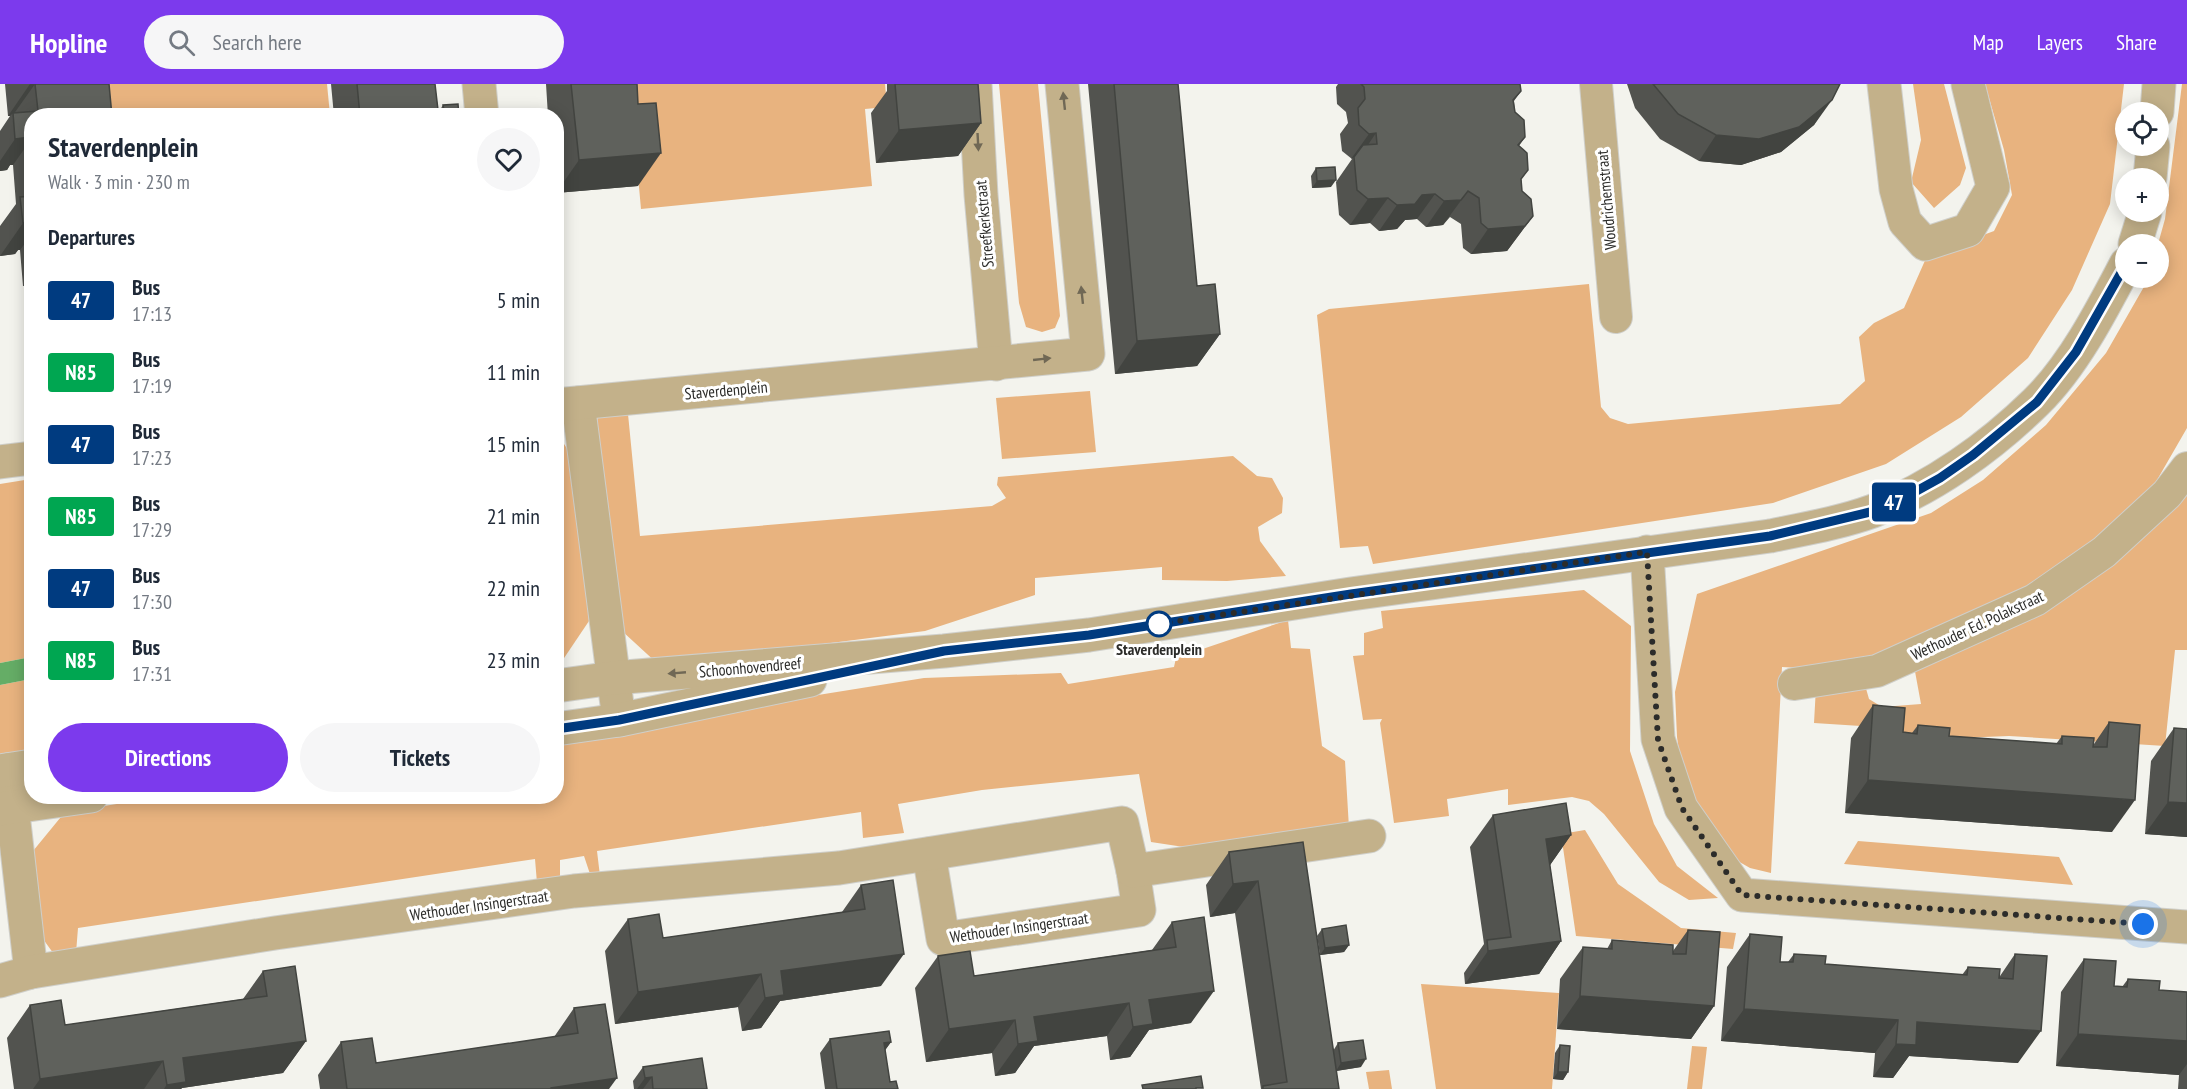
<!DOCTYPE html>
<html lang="en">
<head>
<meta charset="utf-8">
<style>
	:root { --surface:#fff; --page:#f6f6f7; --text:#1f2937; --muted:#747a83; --accent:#7c3aed }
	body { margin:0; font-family:"PT Sans Narrow",sans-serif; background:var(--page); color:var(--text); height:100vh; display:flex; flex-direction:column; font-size:22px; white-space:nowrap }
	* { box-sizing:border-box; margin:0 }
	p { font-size:20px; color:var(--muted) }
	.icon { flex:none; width:33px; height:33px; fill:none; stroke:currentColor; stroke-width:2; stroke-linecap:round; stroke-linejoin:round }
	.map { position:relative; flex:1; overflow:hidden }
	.sheet { position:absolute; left:24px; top:24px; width:540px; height:696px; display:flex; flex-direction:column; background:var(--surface); border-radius:24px; box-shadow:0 3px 15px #0003 }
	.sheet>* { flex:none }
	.badge { padding:0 12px; border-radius:4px; font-size:21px; line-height:39px }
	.tools { position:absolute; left:2115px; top:18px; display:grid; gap:12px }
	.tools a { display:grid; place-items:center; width:54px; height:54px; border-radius:50%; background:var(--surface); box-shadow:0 3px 15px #0003; font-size:30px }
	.you { position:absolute; width:30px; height:30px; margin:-15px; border:4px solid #fff; border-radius:50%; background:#1a73e8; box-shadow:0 0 0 9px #1a73e833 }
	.map>.badge { position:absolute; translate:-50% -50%; box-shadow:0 0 0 3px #fff }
	h2 { padding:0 24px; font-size:22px; line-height:54px }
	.round { display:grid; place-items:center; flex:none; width:63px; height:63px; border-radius:32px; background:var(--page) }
	.head { display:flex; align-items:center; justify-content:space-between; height:102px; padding:0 24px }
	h1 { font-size:28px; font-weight:700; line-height:45px }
	.button { display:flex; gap:12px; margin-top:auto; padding:12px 24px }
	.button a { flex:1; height:69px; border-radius:36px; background:var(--accent); color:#fff; font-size:24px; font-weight:700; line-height:69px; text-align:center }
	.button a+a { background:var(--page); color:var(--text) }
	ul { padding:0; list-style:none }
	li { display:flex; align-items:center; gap:18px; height:72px; padding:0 24px }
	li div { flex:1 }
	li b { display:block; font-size:22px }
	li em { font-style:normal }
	li .badge { min-width:66px; font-weight:700; text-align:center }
	header { display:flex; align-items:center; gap:36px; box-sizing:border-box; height:84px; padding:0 30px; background:var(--accent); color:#fff }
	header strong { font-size:28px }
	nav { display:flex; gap:33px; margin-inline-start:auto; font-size:21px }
	.search { width:420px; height:54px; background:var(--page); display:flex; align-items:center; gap:15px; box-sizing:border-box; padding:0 21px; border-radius:33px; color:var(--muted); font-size:22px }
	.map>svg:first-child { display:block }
	.green { fill:#e8b37f }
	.water { fill:#65ad66 }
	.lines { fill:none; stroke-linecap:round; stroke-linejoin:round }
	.pedestrian-casing { stroke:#cfcfca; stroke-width:34 }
	.minor-casing { stroke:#cfcfca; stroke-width:35 }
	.tertiary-casing { stroke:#cfcfca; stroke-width:35 }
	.pedestrian { stroke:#c3b18a; stroke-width:32 }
	.minor { stroke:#c3b18a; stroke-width:33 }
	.tertiary { stroke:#c3b18a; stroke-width:33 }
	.wall { fill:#52534f }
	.shaded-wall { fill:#424440 }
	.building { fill:#5f615c; stroke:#424440; stroke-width:1.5 }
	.oneway { fill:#706855 }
	.line-casing { stroke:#fff; stroke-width:14 }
	.line { stroke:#003b80; stroke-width:9 }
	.walk { stroke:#2c2c2a; stroke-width:6; stroke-dasharray:0 10.8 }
	.stop-dot { fill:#fff; stroke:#003b80; stroke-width:3 }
	.labels { text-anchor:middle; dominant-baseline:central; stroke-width:6; stroke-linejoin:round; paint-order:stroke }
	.street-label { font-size:16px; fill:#2c2c2a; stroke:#fff }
	.stop-label { font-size:16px; font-weight:bold; fill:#2c2c2a; stroke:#fff }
</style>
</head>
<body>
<header>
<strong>Hopline</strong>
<div class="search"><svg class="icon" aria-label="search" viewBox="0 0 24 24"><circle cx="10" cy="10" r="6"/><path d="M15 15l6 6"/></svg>Search here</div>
<nav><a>Map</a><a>Layers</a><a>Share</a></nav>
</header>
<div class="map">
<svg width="2187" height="1005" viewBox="0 0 2187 1005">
	<rect width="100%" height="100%" fill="#f3f3ed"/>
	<g class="green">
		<polygon points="86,0 327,0 330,31 89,31"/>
		<polygon points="612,0 885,0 887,23 865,25 872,102 641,125 634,48"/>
		<polygon points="999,0 1038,0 1060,232 1055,244 1042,248 1026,243 1019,219"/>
		<polygon points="1913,0 1944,0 1966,84 1960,101 1934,124 1911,98 1921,56"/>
		<polygon points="1985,0 2124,0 2110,120 2072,206 2028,274 1961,333 1886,380 1773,419 1373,480 1368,462 1340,464 1317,231 1329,225 1589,200 1601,323 1610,334 1628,340 1840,320 1865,297 1859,253 1874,239 1904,224 1927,172 1994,147 2012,111 2004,66"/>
		<polygon points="2182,0 2187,0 2187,344 2153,403 2054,490 1861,587 1869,615 1882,623 1921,620 1914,582 2053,509 2187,382 2187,566 2175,566 2165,662 2009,652 1909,656 1892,644 1814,639 1817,585 1782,583 1771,789 1750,784 1722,768 1684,701 1677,653 1675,608 1697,510 1931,429 1983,396 2046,341 2106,269 2149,194 2158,194 2158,160 2165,135"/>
		<polygon points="1090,307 1096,368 1002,375 996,314"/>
		<polygon points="628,330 640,452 992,422 1006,414 997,401 998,393 1233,372 1257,392 1272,394 1283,414 1282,429 1258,443 1260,457 1286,492 1227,497 1162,496 1162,483 1035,494 1035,511 925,547 659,581 622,547 600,378 597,332"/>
		<polygon points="556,348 574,375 589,537 556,586"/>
		<polygon points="31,395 31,573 0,579 0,400"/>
		<polygon points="1584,506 1631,542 1630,667 1654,740 1677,782 1718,814 1689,816 1659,798 1604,730 1589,717 1572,713 1508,721 1508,705 1447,715 1449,732 1394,739 1380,639 1382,635 1363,636 1353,572 1364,571 1364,549 1383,544 1381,527"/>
		<polygon points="1288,536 1291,564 1310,565 1322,662 1345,677 1349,744 1197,765 1151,758 1139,690 982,706 898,720 904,749 863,754 861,728 597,767 600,792 591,793 584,772 560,776 560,795 537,799 535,775 78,844 76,869 56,873 43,855 33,767 65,728 162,713 556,712 557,653 924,594 1061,589 1068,600 1174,583 1176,574"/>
		<polygon points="31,595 31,667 0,673 0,601"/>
		<polygon points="1585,746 1618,800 1681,844 1736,849 1733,865 1576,852 1561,750"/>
		<polygon points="1858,757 2059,773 2073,801 1844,780"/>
		<polygon points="1421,900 1559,909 1552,1005 1436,1005"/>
		<polygon points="1692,962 1707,963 1702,1005 1687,1005"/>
		<polygon points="1389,986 1392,1005 1369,1005 1366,988"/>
	</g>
	<polygon class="water" points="31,573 31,595 0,601 0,579"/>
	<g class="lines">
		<g class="pedestrian-casing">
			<g id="pedestrian">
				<polyline points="1596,0 1616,233"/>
				<polyline points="1794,600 1877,587 2035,516 2104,468 2167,410 2187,384"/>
			</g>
		</g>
		<g class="minor-casing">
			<g id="minor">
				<polyline points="479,0 482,32"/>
				<polyline points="975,0 981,111 996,280"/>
				<polyline points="1884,0 1896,105 1905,138 1925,160 1968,146 1993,103 1968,0"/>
				<polyline points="578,319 619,636"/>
				<polyline points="556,321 1088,270 1062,0"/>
				<polyline points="0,378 32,374"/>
				<polyline points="1647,468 1658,655 1681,724 1742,811 2187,843"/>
				<polyline points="8,686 31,888"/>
				<polyline points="929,770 943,855 1139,826 1133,787"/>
				<polyline points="0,897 31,888 275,849 574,807 839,784 1122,739 1133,787 1369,752"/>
			</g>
		</g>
		<g class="tertiary-casing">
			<g id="tertiary">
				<polyline points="2157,28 2159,0"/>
				<polyline points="2150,94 2153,62"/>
				<polyline points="2135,160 2145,128"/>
				<path d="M556,602L613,594L944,567L1089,551L1351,510L1770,452C1804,445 1840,439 1873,427C1933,404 1990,363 2036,318C2073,282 2102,226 2126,180"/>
				<polyline points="556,645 619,636 810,596"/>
				<polyline points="0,687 32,682"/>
				<polyline points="0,725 91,712"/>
			</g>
		</g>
		<use href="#pedestrian" class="pedestrian"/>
		<use href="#minor" class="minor"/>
		<use href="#tertiary" class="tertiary"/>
	</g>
	<g class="wall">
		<polygon points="5,0 109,0 32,32 32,216 30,216 28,201 23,202 20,166 18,166 15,170 0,172 0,142 16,120 13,81 10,81 7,86 0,87 0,47 10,32 8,32"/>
		<polygon points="331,0 435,0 438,26 440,26 443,21 459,32 334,32"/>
		<polygon points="546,0 637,0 638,20 638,102 556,109 556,32 548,32"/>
		<polygon points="887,0 978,0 981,39 958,72 876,79 871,29 887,7"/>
		<polygon points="1088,0 1178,0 1197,202 1220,250 1197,282 1115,290"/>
		<polygon points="1338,0 1520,0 1521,7 1514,17 1515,28 1525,53 1519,62 1522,107 1533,132 1507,167 1471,170 1463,164 1461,140 1450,133 1443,141 1426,143 1417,135 1405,136 1397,145 1379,147 1370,139 1350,141 1339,131 1336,98 1352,75 1342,67 1340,50 1348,39 1346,28 1337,20 1336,3"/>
		<polygon points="1627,0 1840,0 1814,41 1781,68 1741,81 1699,77 1660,55 1635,24"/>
		<polygon points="1316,84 1331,103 1312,104 1311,92"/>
		<polygon points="1873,621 1903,648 1912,649 1918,641 1949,652 2056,660 2062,652 2094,660 2109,638 2112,748 1845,729 1851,654"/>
		<polygon points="2174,644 2187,753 2145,750 2151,677"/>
		<polygon points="1493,731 1571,751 1550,781 1561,857 1539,890 1465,900 1464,889 1484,860 1470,763"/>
		<polygon points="1303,758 1339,1005 1261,1005 1235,829 1210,833 1206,801 1229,768"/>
		<polygon points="861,801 881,902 780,917 761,944 742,947 738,923 615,940 605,867 628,835 663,854 842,828"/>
		<polygon points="1172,838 1191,939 1149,946 1130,973 1110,976 1107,952 1034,962 1015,989 995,992 992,969 926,978 915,904 938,872 974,892 1152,866"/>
		<polygon points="1322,845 1349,861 1344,868 1320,871 1317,852"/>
		<polygon points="1688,846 1714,922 1691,955 1557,945 1560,895 1583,863 1607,865 1612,856 1673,867"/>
		<polygon points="1750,850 1780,878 1788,878 1794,870 1825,880 1962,891 1968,883 2000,892 2015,870 2018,979 1909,972 1893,994 1873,993 1875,969 1721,957 1727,883"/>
		<polygon points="2084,875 2114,902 2122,903 2128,895 2159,906 2187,908 2187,1005 2178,1005 2179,991 2056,982 2061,908"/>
		<polygon points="263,887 306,957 283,989 182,1004 181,1005 14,1005 7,954 30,921 65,941 243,915"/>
		<polygon points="574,924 609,1005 320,1005 318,991 341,958 376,979 554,953"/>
		<polygon points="830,955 891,958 885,966 890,998 898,1005 825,1005 820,969"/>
		<polygon points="1338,959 1361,983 1336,987 1333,967"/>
		<polygon points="1560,961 1568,988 1563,996 1553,995 1555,969"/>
		<polygon points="643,983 707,1005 634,1005 633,997"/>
	</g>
	<g class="shaded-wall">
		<polygon points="30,0 35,0 13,31 13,29 10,32 8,32"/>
		<polygon points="1832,16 1814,41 1781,68 1741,81 1699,77 1716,51"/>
		<polygon points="981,39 958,72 876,79 899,46"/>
		<polygon points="29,49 32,49 32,54 13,81 10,81 7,86 0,87 0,77 15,55"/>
		<polygon points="1376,49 1359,74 1354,73 1351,75 1369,50"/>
		<polygon points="661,69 638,102 556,109 579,76"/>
		<polygon points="1336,96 1331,103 1312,104 1317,97"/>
		<polygon points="1468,107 1443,141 1426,143 1444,117"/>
		<polygon points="1435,110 1417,135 1405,136 1397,145 1379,147 1397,121 1422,111"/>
		<polygon points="1388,114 1370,139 1350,141 1368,115"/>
		<polygon points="1533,132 1507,167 1471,170 1488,145"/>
		<polygon points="32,138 32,150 20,166 18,166 15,170 0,172 23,139"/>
		<polygon points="32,190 32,196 28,201 23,202"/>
		<polygon points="1220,250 1197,282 1115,290 1137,257"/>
		<polygon points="1868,696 2135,716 2112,748 1845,729"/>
		<polygon points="2168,718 2187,719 2187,753 2145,750"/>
		<polygon points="1571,751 1548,784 1546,755"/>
		<polygon points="1258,797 1235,829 1210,833 1233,800"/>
		<polygon points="1561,857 1539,890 1465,900 1488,867"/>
		<polygon points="1349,861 1344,868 1320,871 1325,864"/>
		<polygon points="904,870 881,902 780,917 761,944 742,947 765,914 781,887"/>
		<polygon points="761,890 738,923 615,940 638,908"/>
		<polygon points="1214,907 1191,939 1149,946 1130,973 1110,976 1133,943 1149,916"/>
		<polygon points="1580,912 1714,922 1691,955 1557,945"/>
		<polygon points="1129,919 1107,952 1034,962 1015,989 995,992 1018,960 1034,933"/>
		<polygon points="1744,925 1898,936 1875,969 1721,957"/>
		<polygon points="1015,936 992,969 926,978 949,945"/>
		<polygon points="1917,938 2041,947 2018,979 1909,972 1893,994 1873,993 1896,960"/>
		<polygon points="2078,950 2187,957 2187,980 2179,991 2056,982"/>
		<polygon points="306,957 283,989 182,1004 181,1005 164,1005 183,974"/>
		<polygon points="891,958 881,972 884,959"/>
		<polygon points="1366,975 1361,983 1336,987 1341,979"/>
		<polygon points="163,977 144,1005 33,1005 40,995"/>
		<polygon points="1558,988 1568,988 1563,996 1553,995"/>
		<polygon points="652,993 643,1005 637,1005 645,994"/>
		<polygon points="617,994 609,1005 550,1005 551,1004"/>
	</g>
	<g class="building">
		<polygon points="35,0 109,0 112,32 32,32 32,49 29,49 30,53 15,55 13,29 38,27"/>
		<polygon points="357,0 435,0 438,26 444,26 443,21 458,20 459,32 360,32"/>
		<polygon points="571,0 637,0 638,20 656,19 661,69 579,76"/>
		<polygon points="895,0 978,0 981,39 899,46"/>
		<polygon points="1114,0 1178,0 1197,202 1215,200 1220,250 1137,257"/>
		<polygon points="1361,0 1520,0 1521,7 1513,16 1515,28 1524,36 1525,53 1518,61 1527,69 1528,86 1521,95 1522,107 1531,115 1533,132 1525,142 1488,145 1481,139 1479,114 1468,107 1461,116 1444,117 1435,110 1422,111 1415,120 1397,121 1388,114 1368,115 1357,106 1354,73 1363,61 1377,60 1376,49 1369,50 1359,41 1358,24 1365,15 1364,3"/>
		<polygon points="1653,0 1840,0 1832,16 1799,43 1759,55 1716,51 1678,30"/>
		<polygon points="1335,83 1336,96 1317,97 1316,84"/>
		<polygon points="32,112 32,138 23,139 20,113"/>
		<polygon points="1873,621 1905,624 1903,648 1917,650 1918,641 1950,644 1949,652 2062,660 2062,652 2094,654 2093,663 2107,663 2109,638 2140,641 2135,716 1868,696"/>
		<polygon points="2174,644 2187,645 2187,719 2168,718"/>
		<polygon points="1566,719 1571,751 1546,755 1561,857 1488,867 1487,856 1511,853 1493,731"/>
		<polygon points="1303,758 1339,1005 1263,1005 1263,1002 1287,998 1258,797 1233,800 1229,768"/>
		<polygon points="893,796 904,870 781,887 784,911 765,914 761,890 638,908 628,835 659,830 663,854 865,825 861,801"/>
		<polygon points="1204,833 1214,907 1149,916 1153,940 1133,943 1129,919 1034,933 1038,957 1018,960 1015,936 949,945 938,872 970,867 974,892 1176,863 1172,838"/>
		<polygon points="1346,841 1349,861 1325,864 1322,845"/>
		<polygon points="1688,846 1720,848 1714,922 1580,912 1583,863 1612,865 1612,856 1673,861 1673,870 1686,870"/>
		<polygon points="1750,850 1782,853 1780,878 1793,878 1794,870 1826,872 1825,880 1967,891 1968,883 2000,885 1999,894 2013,895 2015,870 2047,872 2041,947 1917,938 1916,961 1896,960 1898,936 1744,925"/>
		<polygon points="2084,875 2116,877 2114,902 2127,903 2128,895 2160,897 2159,906 2187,908 2187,957 2078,950"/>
		<polygon points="295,882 306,957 183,974 186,998 167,1001 163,977 40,995 30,921 61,916 65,941 267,912 263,887"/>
		<polygon points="605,920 617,994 551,1004 551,1005 347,1005 341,958 372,954 376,979 578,949 574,924"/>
		<polygon points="889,947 891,958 884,959 890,998 896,997 898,1005 837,1005 830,955"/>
		<polygon points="1363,956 1366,975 1341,979 1338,959"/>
		<polygon points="1560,961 1570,962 1568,988 1558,988"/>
		<polygon points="702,974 707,1005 653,1005 652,993 645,994 643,983"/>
		<polygon points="1201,992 1203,1004 1196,1004 1196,1005 1143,1005 1142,1001"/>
	</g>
	<defs><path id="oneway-solid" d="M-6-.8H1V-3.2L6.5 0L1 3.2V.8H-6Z" transform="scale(1.5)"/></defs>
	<g class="oneway">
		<use href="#oneway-solid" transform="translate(1064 17) rotate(-96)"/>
		<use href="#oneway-solid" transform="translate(978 58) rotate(87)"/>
		<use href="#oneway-solid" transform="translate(1082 211) rotate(-96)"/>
		<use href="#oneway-solid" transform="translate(1042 275) rotate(-6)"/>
		<use href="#oneway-solid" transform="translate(677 589) rotate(175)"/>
	</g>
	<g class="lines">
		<g class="line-casing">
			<polyline id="line" points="556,645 619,636 944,567 1089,551 1351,510 1770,452 1870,428 1902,415 1940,394 1973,371 2037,318 2076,268 2126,180"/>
		</g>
		<use href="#line" class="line"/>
		<polyline class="walk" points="1159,540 1647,468 1658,656 1682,724 1742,811 2143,840"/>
	</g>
	<circle class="stop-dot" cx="1159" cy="540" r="12"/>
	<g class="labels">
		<g class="street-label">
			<text transform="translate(1606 116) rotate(-95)">Woudrichemstraat</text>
			<text transform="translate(984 140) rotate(-95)">Streefkerkstraat</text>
			<text transform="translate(726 306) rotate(-5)">Staverdenplein</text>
			<text transform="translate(1977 541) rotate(-25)">Wethouder Ed. Polakstraat</text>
			<text transform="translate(750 583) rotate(-5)">Schoonhovendreef</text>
			<text transform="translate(479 821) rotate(-8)">Wethouder Insingerstraat</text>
			<text transform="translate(1019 843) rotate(-8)">Wethouder Insingerstraat</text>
		</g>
		<g class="stop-label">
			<text x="1159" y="565">Staverdenplein</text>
		</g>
	</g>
</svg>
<div class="tools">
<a><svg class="icon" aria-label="locate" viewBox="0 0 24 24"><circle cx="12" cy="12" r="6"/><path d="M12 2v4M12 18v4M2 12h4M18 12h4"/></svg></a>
<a>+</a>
<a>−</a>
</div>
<div class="you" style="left:2143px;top:840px"></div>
<b class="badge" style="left:1894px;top:418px;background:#003b80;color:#fff">47</b>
<section class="sheet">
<div class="head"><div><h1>Staverdenplein</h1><p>Walk · 3 min · 230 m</p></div><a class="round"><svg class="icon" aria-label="heart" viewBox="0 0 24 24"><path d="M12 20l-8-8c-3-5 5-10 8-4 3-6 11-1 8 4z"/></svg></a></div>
<h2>Departures</h2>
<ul>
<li><span class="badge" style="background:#003b80;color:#fff">47</span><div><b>Bus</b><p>17:13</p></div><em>5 min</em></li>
<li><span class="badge" style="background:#00a651;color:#fff">N85</span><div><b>Bus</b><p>17:19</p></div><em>11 min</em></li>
<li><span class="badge" style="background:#003b80;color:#fff">47</span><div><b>Bus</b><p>17:23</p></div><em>15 min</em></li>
<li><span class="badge" style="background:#00a651;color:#fff">N85</span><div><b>Bus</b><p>17:29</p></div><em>21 min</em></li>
<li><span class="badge" style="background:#003b80;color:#fff">47</span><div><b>Bus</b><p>17:30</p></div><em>22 min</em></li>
<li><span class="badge" style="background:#00a651;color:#fff">N85</span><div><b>Bus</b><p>17:31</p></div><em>23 min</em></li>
</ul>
<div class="button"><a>Directions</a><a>Tickets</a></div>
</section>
</div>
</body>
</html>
